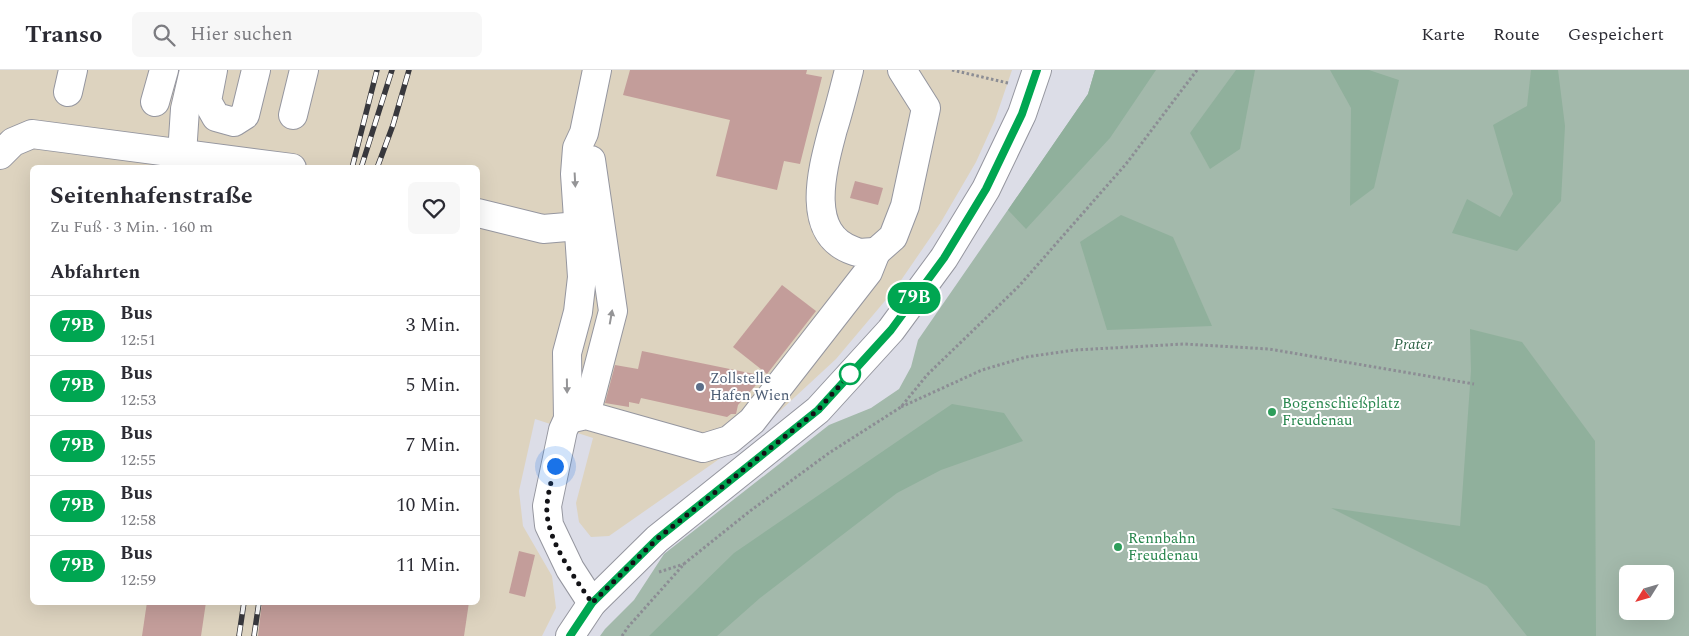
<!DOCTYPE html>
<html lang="de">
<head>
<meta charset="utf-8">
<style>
	:root { --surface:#fff; --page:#f7f7f7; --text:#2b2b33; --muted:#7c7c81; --line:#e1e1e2 }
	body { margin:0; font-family:Spectral,serif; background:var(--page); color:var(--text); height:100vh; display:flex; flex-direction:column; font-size:19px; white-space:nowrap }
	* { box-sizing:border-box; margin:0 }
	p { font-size:16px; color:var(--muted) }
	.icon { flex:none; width:28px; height:28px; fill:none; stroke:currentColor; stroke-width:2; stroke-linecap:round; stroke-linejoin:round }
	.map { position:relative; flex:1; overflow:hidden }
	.panel { position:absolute; left:30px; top:95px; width:450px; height:440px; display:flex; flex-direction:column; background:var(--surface); border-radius:8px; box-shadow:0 5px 20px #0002 }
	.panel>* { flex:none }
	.badge { padding:0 10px; border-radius:16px; font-size:18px; line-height:32px }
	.needle { width:32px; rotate:233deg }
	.fabs { position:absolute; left:1619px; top:495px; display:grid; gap:10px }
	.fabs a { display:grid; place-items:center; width:55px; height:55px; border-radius:8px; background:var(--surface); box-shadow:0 5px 20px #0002; font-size:25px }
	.you { position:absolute; width:25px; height:25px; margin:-12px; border:4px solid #fff; border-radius:50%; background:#1a73e8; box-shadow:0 0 0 8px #1a73e833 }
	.map>.badge { position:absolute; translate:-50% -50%; box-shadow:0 0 0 2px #fff }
	h2 { padding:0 20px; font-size:19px; line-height:45px }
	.round { display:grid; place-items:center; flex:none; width:52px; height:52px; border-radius:8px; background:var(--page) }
	.overview { display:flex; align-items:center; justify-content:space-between; height:85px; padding:0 20px }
	h1 { font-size:24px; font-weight:700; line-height:38px }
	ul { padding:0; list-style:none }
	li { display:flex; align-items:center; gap:15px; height:60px; padding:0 20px; border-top:1px solid var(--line) }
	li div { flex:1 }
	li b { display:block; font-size:19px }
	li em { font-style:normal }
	li .badge { min-width:55px; font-weight:700; text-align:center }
	header { display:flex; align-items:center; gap:30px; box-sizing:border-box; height:70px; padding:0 25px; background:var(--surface); border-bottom:1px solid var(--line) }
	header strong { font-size:24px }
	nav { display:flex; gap:28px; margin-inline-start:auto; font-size:18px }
	.search { width:350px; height:45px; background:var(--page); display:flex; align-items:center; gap:12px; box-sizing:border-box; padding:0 18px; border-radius:8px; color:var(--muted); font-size:19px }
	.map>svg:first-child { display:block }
	.industrial { fill:#ddd3bf; fill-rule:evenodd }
	.green { fill:#a3b9ab; fill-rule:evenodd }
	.forest { fill:#90b09c }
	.building { fill:#c39d9a }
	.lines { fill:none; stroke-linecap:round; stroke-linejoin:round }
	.minor-casing { stroke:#95969f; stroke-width:30 }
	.major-casing { stroke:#95969f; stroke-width:30 }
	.path { stroke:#8c8d94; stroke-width:3; stroke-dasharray:2.5 2.5; stroke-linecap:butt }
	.minor { stroke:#fff; stroke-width:28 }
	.major { stroke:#fff; stroke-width:28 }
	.rail-casing { stroke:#38383d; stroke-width:5.5 }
	.rail { stroke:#fff; stroke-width:4; stroke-dasharray:11; stroke-linecap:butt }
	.oneway { fill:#959597 }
	.line-casing { stroke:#fff; stroke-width:11 }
	.line { stroke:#00a651; stroke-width:8 }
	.walk { stroke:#131317; stroke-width:5; stroke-dasharray:0 9 }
	.stop-dot { fill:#fff; stroke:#00a651; stroke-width:2.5 }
	.service-dot { fill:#5c6f8a; stroke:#fff; stroke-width:2 }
	.leisure-dot { fill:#2e9e5b; stroke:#fff; stroke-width:2 }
	.labels { text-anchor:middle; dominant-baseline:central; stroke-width:4; stroke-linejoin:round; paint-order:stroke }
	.park-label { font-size:15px; font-style:italic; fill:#2c6144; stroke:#fff }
	.service-label { font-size:15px; fill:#4e5e75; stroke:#fff; text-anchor:start }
	.leisure-label { font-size:15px; fill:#27864d; stroke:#fff; text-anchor:start }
</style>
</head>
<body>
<header>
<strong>Transo</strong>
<div class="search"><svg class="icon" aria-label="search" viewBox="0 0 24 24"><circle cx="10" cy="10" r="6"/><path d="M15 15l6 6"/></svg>Hier suchen</div>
<nav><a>Karte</a><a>Route</a><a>Gespeichert</a></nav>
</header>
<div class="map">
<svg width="1689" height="566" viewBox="0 0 1689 566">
	<rect width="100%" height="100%" fill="#dcdde7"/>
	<path class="industrial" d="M0,0H1012L995,50L976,92L941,152L895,219L836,289L755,364L609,466L591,467L579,452L576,433L593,368L535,349L519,421L523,456L552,506L556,538L542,566H0ZM32,98H478V532H32Z"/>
	<path class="green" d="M1095,0H1689V566H600L605,559L634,530L664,484L829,355L871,338L899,319L911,297L918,270L1088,24ZM1628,504H1665V541H1628Z"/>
	<g class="forest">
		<polygon points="1095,0 1156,0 1110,68 1026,159 1008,140 1088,24"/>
		<polygon points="1236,0 1255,0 1240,79 1210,99 1190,63"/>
		<polygon points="1330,0 1369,0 1399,10 1374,118 1350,136 1351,38"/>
		<polygon points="1531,0 1558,0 1565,56 1561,131 1517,181 1452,163 1467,129 1500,147 1513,124 1493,55 1527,36"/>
		<polygon points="1121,145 1173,167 1212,256 1107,260 1080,172"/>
		<polygon points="1470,259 1522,272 1595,371 1596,566 1527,566 1487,516 1331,438 1460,456 1471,301"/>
		<polygon points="952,334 1004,343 1023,371 941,400 897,423 760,528 717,566 649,566 734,483"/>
	</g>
	<g class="building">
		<polygon points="630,0 807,0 806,4 822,7 800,94 784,91 777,120 716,106 730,50 623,25"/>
		<polygon points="855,111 883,118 878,135 850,128"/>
		<polygon points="782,215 816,241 767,304 733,277"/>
		<polygon points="642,281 764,306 738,335 736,344 731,344 727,347 641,328 639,334 629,332 629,337 605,333 615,295 638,299"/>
		<polygon points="519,481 535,485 525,527 509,523"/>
		<polygon points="147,532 206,532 201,566 142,566"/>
		<polygon points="262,532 469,532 464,566 258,566"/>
	</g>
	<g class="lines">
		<g class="minor-casing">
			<g id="minor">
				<polyline points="213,0 207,31 216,47 234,52 245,45 256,0"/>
				<polyline points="68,22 73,0"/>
				<polyline points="155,32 164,0"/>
				<polyline points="293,45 304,0"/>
				<polyline points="182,84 185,39 194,0"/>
				<polyline points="0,85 13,72 32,64 292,98"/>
				<polyline points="478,143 543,159 579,156"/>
				<polyline points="876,182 893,167 905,136 926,38 902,0"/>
				<polyline points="586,345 613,241 591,90"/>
				<path d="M568,349L586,345L703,378L729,370L752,351L868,202L876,182C870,182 860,184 854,181C803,164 823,97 833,59C839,40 844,20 849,0"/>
				<polyline points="592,533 570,499 549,455 547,436 563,360 568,349 567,283 578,242 582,207 575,104 577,78 584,63 597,0"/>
			</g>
		</g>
		<g class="major-casing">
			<polyline id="major" points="570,566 592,533 657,469 818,340 891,260 944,188 986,119 1022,44 1037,0"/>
		</g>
		<g class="path">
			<polyline points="952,0 1008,13"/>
			<polyline points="901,337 982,300 1026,287 1075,280 1184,274 1269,279 1474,314"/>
			<polyline points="659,502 684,494"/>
			<polyline points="622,566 628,557 685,493 750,441 829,383 901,337 927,305 1019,216 1126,94 1197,0"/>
		</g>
		<use href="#minor" class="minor"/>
		<use href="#major" class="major"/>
		<g class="rail-casing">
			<g id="rail">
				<polyline points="352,98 377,0"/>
				<polyline points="361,98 392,0"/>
				<polyline points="377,98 393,55 409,0"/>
				<polyline points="239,566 244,532"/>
				<polyline points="254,566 259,532"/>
			</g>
		</g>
		<use href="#rail" class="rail"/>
	</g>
	<defs><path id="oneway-solid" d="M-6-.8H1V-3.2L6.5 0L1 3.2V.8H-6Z" transform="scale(1.25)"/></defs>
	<g class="oneway">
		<use href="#oneway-solid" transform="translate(575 110) rotate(87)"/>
		<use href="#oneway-solid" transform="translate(611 247) rotate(-80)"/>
		<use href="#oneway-solid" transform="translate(567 316) rotate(89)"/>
	</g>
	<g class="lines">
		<g class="line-casing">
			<polyline id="line" points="570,566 592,533 657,469 818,340 891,260 944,188 986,119 1022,44 1037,0"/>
		</g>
		<use href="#line" class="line"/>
		<path class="walk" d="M555,396C552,409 548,422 547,435C544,467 575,508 592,533L657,469L818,340L850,304"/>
	</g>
	<circle class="stop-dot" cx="850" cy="304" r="10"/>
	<circle class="service-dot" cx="700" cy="317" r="5"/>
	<g class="leisure-dot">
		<circle cx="1272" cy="342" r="5"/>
		<circle cx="1118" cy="477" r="5"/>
	</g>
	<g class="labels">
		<g class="park-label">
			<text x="1413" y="274">Prater</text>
		</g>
		<g class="service-label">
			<text x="710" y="308">Zollstelle<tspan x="710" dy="17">Hafen Wien</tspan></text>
		</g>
		<g class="leisure-label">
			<text x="1282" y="333">Bogenschießplatz<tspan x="1282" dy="17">Freudenau</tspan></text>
			<text x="1128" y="468">Rennbahn<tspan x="1128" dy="17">Freudenau</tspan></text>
		</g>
	</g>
</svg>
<div class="fabs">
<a><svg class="needle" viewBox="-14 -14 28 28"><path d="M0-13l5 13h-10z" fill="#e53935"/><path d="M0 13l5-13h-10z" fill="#7c7c81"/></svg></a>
</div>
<div class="you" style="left:555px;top:396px"></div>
<b class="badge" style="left:914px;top:228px;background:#00a651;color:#fff">79B</b>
<section class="panel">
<div class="overview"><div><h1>Seitenhafenstraße</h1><p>Zu Fuß · 3 Min. · 160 m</p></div><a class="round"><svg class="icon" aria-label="heart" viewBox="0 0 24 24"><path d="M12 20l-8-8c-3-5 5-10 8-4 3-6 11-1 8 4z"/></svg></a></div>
<h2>Abfahrten</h2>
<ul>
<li><span class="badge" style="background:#00a651;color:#fff">79B</span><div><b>Bus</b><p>12:51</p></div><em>3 Min.</em></li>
<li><span class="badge" style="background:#00a651;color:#fff">79B</span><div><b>Bus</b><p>12:53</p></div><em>5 Min.</em></li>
<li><span class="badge" style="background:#00a651;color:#fff">79B</span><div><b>Bus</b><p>12:55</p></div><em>7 Min.</em></li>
<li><span class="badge" style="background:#00a651;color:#fff">79B</span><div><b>Bus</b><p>12:58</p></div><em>10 Min.</em></li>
<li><span class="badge" style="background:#00a651;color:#fff">79B</span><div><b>Bus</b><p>12:59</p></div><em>11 Min.</em></li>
</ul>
</section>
</div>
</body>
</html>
